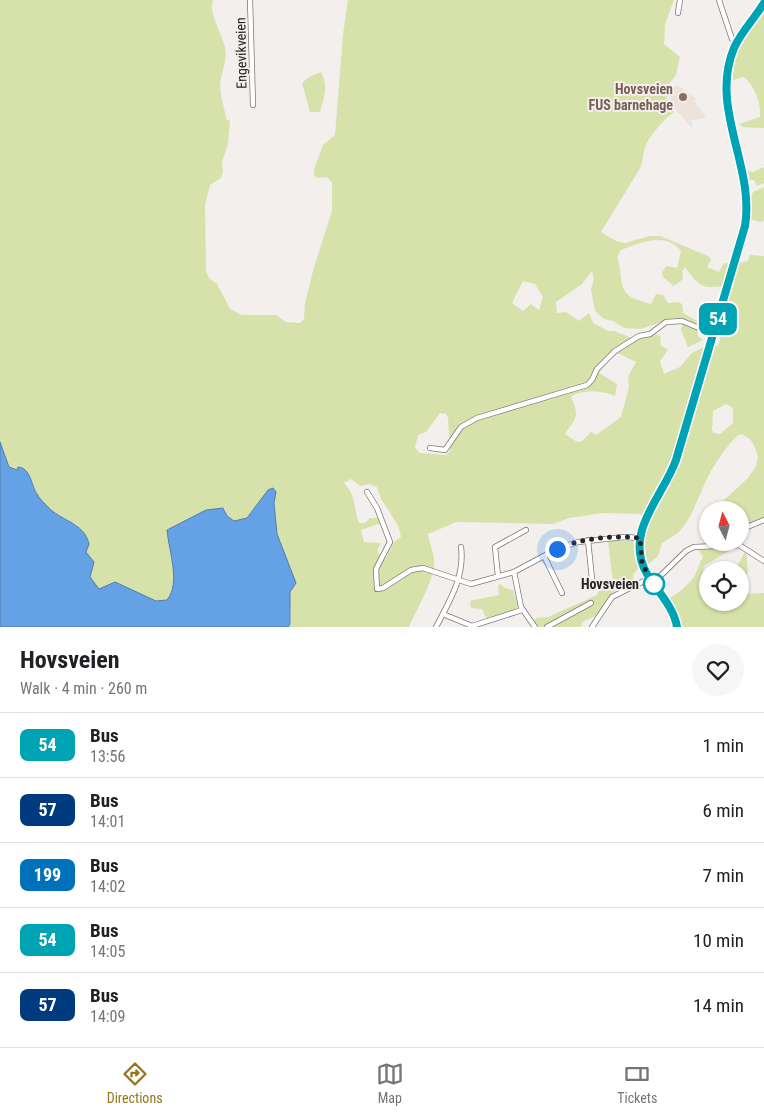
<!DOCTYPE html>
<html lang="en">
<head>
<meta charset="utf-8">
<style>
	:root { --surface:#fff; --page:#f6f6f6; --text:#202124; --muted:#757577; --line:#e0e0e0; --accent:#95761d }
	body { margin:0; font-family:"Roboto Condensed",sans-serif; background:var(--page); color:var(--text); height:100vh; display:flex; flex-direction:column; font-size:19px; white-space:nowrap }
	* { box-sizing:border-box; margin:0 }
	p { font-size:16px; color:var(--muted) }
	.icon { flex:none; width:28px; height:28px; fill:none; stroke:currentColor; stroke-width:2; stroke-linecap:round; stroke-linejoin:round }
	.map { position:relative; height:627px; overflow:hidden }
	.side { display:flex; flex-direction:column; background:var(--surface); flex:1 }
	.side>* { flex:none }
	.badge { padding:0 10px; border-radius:8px; font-size:18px; line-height:32px }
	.needle { width:32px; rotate:354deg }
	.tools { position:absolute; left:699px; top:501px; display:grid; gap:10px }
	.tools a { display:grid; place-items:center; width:50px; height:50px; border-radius:50%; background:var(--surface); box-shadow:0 1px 4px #0004; font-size:25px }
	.you { position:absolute; width:25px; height:25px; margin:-12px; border:4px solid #fff; border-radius:50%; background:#1a73e8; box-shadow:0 0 0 8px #1a73e833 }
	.map>.badge { position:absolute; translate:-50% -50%; box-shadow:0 0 0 2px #fff }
	.round { display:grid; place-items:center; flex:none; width:52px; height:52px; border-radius:26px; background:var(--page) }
	.headline { display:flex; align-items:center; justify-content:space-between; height:85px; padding:0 20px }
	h1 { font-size:24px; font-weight:700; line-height:38px }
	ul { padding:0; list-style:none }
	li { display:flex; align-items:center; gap:15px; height:65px; padding:0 20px; border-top:1px solid var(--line) }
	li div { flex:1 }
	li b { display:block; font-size:19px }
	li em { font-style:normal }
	li .badge { min-width:55px; font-weight:700; text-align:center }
	.tabs { display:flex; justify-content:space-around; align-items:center; height:70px; border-top:1px solid var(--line); background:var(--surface); font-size:14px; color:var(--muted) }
	.tabs a { display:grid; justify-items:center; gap:2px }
	.tabs .on { color:var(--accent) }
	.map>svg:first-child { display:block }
	.built { fill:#ede2dc }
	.green { fill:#d7e1aa; fill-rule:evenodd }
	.water { fill:#65a2e5; stroke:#527cab }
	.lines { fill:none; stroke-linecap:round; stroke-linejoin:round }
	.minor-casing { stroke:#7c7977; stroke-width:6 }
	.minor { stroke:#fff; stroke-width:4.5 }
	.line-casing { stroke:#fff; stroke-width:11 }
	.line { stroke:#00a3b4; stroke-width:8 }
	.walk { stroke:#262524; stroke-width:5; stroke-dasharray:0 9 }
	.education-dot { fill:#8d6e63; stroke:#f2efec; stroke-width:2 }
	.stop-dot { fill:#fff; stroke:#00a3b4; stroke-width:2.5 }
	.labels { text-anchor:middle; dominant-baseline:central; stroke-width:4; stroke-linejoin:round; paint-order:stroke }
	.street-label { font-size:14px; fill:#262524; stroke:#f2efec }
	.education-label { font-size:14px; font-weight:bold; fill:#785e54; stroke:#f2efec; text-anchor:end }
	.stop-label { font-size:14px; font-weight:bold; fill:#262524; stroke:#f2efec; text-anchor:end }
</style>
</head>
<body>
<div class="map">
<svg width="764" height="627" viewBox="0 0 764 627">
	<rect width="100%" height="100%" fill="#f2efec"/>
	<polygon class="built" points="677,85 696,98 694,101 705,116 706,118 691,120 693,129 676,110 667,93"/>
	<g class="green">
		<path d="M0,0H213C208,14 222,33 225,48C228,61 221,72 220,85C220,95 225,109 226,119L230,121L228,144L222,162L223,171L221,178L210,185L205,205L206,271L209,278L217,284L230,309L242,315H276L286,322L300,323L304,319L305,303L314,267L332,211V183L327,177L318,178L314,175V169L323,145L335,135L343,35L348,0H674L665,24L664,44L680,57L676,75L666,88L667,99L674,112C664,119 647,138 644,151C642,158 643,163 639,170L601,232L616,241L625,243L650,236H660L708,256L711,260L707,267L719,272L724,263L731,264L724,286C701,289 699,286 685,267L682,271L683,279L674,286L663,277L662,273L666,266L677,268L681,251C667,231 638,243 621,250C615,258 619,261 620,269C622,296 627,297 651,304L656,294L663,295L668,303L678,302L682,304L683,313L703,324L711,316H716L711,324L706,327L685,319L672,318L641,329L624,328L613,321L604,319L595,311L591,290L594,278L592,271L582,284L556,302L557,313L566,312L579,321L589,313L593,323L608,331H614L637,340L656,334L661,337L660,345L668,350L660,361L664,374L680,367L692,353L706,346L669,472L643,514L602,513L569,518L553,524L456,522L428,534C429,543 434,552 434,561C436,577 416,610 409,627H288C297,615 282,599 296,584C288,564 278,545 275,523C274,514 277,494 273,488L268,490L247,518L234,521L227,516L225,509L206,510L167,530C170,552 182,581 167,600L156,601L115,582L99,589L90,577L93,560L86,552L87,537L76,524L52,513L38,496L32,480L18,470L9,467L0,442ZM523,281L535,284L543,297L539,310L531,304L523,311L512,303ZM613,354H620L636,362L628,377L629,387L621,417L596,435L591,432L582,441L577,442L565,434C576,417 580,418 571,397C580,389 604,391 615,396L617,384L599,373ZM440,413L446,414L448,418L450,451L446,455L420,453L415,448L418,435L426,432ZM351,479L360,486L369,484L377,487C381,506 398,517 401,537L394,542L385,560L382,559L377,550L381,543L364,542L361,530L381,523L377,518H370L365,523H359C352,505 358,499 344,483Z"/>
		<path d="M764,7V128L743,127L739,124L760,117C762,104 754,85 744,77L733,80C733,45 744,35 764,7Z"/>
		<path d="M321,72C329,87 324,97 320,112H310L302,83L309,77Z"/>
		<polygon points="764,167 764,183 757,186 754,180 750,180 748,171 753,172"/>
		<polygon points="764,187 764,220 761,222 750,219 749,202 753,192"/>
		<path d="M750,255L764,256V518L740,528V510H727L722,508L721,503L748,478L756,466L758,457L755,447L750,439L742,434L738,435C723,450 710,470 702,490C696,503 692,516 683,527C677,535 670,538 662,543L658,556L648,564L644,545L645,534L653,511L680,463L714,345L718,346L723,330H717L735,271L740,263L748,261ZM726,404L733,408V423L720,434L714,433L712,430L713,411Z"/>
		<polygon points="683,323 697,329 698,336 703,340 688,347 681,330"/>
		<path d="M608,541H633L640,567L633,574L634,584C604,590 616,598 600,613C595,617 588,619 582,622L581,627H539L534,621L536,618L548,617L597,595L603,583L613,582Z"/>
		<path d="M737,546L704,566L702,577L707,585L708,602H740V592L746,594L764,593V627H681L676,611L668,599C678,594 687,586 694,577C698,571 698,564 703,558L698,548Z"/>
		<polygon points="746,550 748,571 743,585 740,584 740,570 735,570"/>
		<polygon points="500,584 505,588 513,590 518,607 515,610 487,619 482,609 471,608 470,601 499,595 498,586"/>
	</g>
	<path class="water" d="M0,442L9,467L17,470L18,467C31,468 31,485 37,494C39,498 43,502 47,506C60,521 84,522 89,544L86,552L94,562L90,577L99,589L115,582L156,601L167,600C181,583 169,552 167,530L206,510L223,508L227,516L234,521L247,518L268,490L273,488L276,492L274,503L277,534L296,583L290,592V624L288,627H0Z"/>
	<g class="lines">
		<g class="minor-casing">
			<g id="minor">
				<polyline points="250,0 253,105"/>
				<polyline points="719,0 732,39 737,42"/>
				<polyline points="678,13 680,0"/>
				<polyline points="430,448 445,450 461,427 477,418 587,385 592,380 597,369 615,351 639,336 650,334 666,322 682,321 704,330 715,328"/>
				<polyline points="367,492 377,508 390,542 376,569 377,589 383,588 411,570 423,568 471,584 514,572 557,549 578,542 624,537 640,538"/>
				<polyline points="740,530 764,520"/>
				<polyline points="544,556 562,593"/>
				<polyline points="514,572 521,607 535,627"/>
				<polyline points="498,576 495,547 526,530"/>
				<polyline points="653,583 686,551 694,547 739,545 764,561"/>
				<polyline points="584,587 591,583 592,579 588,540"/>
				<polyline points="443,614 472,626 522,610"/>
				<path d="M436,627C449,602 465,577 461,547"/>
				<polyline points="547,627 591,603"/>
				<polyline points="592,627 612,597 650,578"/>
				<path d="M677,627C674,605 654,590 645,570C629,535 653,508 669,478C674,469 676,459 680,449L745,226C755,167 711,111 733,52C739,34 754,19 764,3"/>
			</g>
		</g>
		<use href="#minor" class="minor"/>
	</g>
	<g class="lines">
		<g class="line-casing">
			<path id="line" d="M677,627C674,607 657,591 647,574C623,532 663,497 676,460L745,226C755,166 709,108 734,48C741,32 755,18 764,3"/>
		</g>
		<use href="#line" class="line"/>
		<path class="walk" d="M557,549C583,538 612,535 640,538L642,564L654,584"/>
	</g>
	<circle class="education-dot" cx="683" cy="97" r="5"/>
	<circle class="stop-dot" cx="654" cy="584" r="10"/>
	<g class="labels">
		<g class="street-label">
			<text transform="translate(241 53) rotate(-91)">Engevikveien</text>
		</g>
		<g class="education-label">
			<text x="673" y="89">Hovsveien<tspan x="673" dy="16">FUS barnehage</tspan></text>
		</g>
		<g class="stop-label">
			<text x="639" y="584">Hovsveien</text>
		</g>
	</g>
</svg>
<div class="tools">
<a><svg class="needle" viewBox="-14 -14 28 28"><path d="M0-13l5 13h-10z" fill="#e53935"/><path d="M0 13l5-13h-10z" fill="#757577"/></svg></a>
<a><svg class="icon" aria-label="locate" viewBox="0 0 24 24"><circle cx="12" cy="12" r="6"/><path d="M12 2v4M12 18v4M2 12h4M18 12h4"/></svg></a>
</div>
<div class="you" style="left:557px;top:549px"></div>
<b class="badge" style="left:718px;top:319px;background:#00a3b4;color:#fff">54</b>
</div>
<section class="side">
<div class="headline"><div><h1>Hovsveien</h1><p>Walk · 4 min · 260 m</p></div><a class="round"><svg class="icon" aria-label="heart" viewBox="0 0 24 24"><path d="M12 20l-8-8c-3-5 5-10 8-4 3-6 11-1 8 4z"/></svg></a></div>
<ul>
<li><span class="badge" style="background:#00a3b4;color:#fff">54</span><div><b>Bus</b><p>13:56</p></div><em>1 min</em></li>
<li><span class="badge" style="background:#003b80;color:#fff">57</span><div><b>Bus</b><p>14:01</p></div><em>6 min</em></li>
<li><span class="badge" style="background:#0072bc;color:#fff">199</span><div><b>Bus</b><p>14:02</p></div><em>7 min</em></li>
<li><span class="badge" style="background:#00a3b4;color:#fff">54</span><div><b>Bus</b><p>14:05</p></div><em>10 min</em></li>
<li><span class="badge" style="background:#003b80;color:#fff">57</span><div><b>Bus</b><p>14:09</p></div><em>14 min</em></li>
</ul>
</section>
<nav class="tabs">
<a class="on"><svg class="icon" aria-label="directions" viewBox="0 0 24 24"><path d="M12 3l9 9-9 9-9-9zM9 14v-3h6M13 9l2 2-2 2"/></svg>Directions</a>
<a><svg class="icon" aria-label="map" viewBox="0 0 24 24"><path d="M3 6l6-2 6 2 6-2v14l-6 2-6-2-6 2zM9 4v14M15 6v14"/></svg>Map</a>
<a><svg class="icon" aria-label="tickets" viewBox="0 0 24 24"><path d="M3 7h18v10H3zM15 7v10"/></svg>Tickets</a>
</nav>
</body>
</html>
